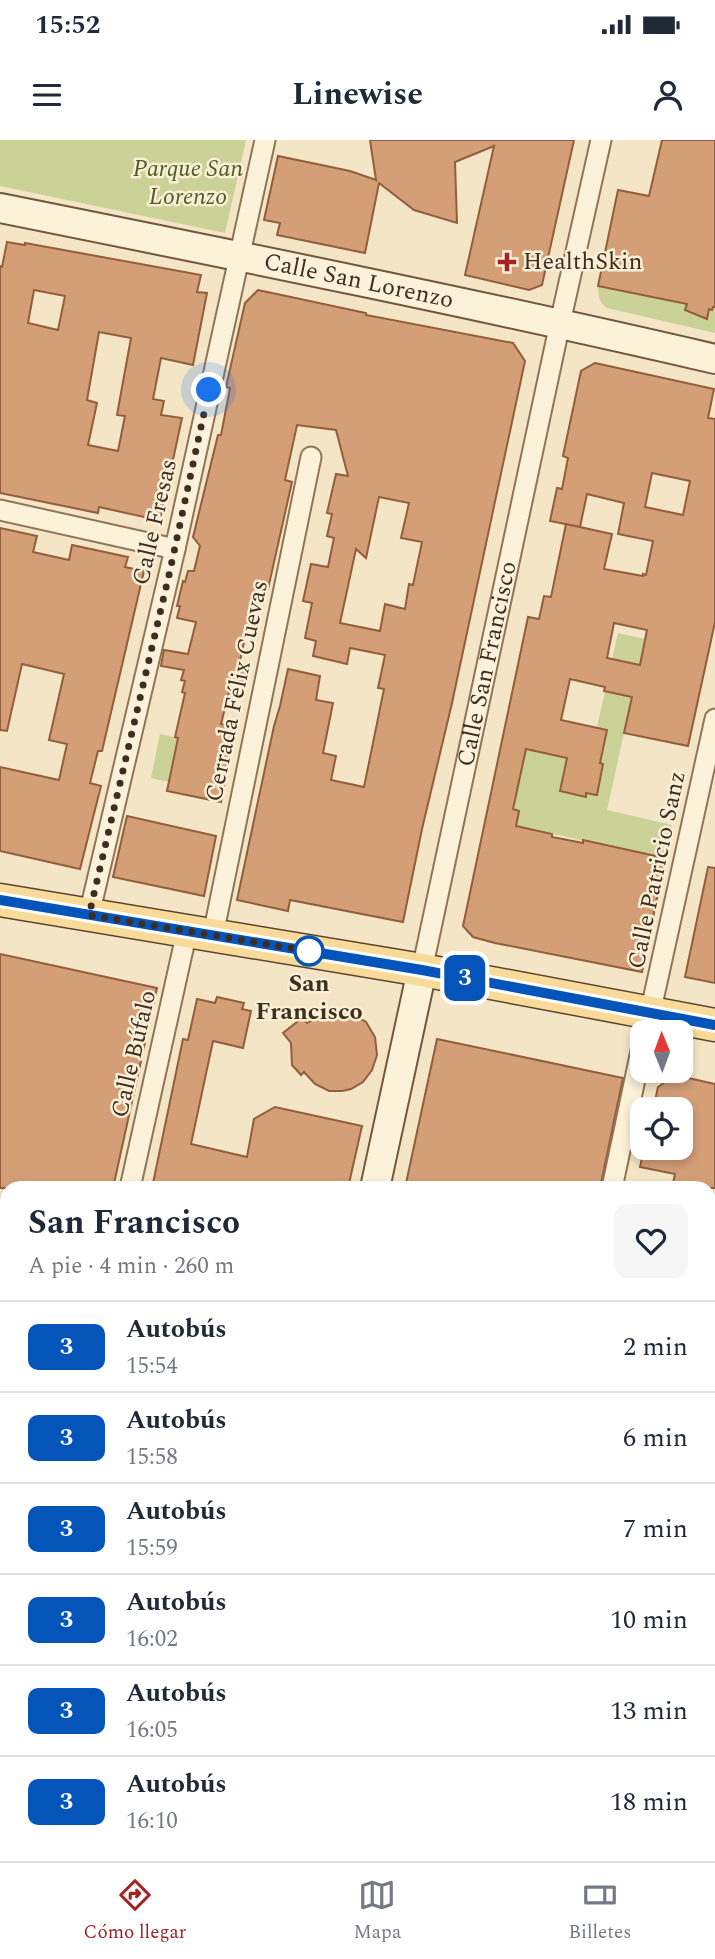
<!DOCTYPE html>
<html lang="es">
<head>
<meta charset="utf-8">
<style>
	:root { --surface:#fff; --page:#f6f6f7; --text:#1f2937; --muted:#747a83; --line:#e0e1e3; --accent:#a52223 }
	body { margin:0; font-family:Spectral,serif; background:var(--page); color:var(--text); height:100vh; display:flex; flex-direction:column; font-size:26px; white-space:nowrap }
	* { box-sizing:border-box; margin:0 }
	p { font-size:23px; color:var(--muted) }
	.icon { flex:none; width:38px; height:38px; fill:none; stroke:currentColor; stroke-width:2; stroke-linecap:round; stroke-linejoin:round }
	.map { position:relative; flex:1; overflow:hidden }
	.drawer { position:absolute; left:0px; top:1041px; width:716px; height:681px; display:flex; flex-direction:column; background:var(--surface); border-radius:21px 21px 0 0; box-shadow:0 4px 10px #0003 }
	.drawer>* { flex:none }
	.badge { padding:0 14px; border-radius:10px; font-size:24px; line-height:46px }
	.needle { width:46px; rotate:359deg }
	.buttons { position:absolute; left:630px; top:880px; display:grid; gap:14px }
	.buttons a { display:grid; place-items:center; width:63px; height:63px; border-radius:14px; background:var(--surface); box-shadow:0 4px 10px #0003; font-size:35px }
	.you { position:absolute; width:35px; height:35px; margin:-18px; border:5px solid #fff; border-radius:50%; background:#1a73e8; box-shadow:0 0 0 10px #1a73e833 }
	.map>.badge { position:absolute; translate:-50% -50%; box-shadow:0 0 0 4px #fff }
	.round { display:grid; place-items:center; flex:none; width:74px; height:74px; border-radius:14px; background:var(--page) }
	.summary { display:flex; align-items:center; justify-content:space-between; height:119px; padding:0 28px }
	h1 { font-size:33px; font-weight:700; line-height:52px }
	ul { padding:0; list-style:none }
	li { display:flex; align-items:center; gap:21px; height:91px; padding:0 28px; border-top:2px solid var(--line) }
	li div { flex:1 }
	li b { display:block; font-size:26px }
	li em { font-style:normal }
	li .badge { min-width:77px; font-weight:700; text-align:center }
	.status { display:flex; justify-content:space-between; align-items:center; height:49px; padding:0 35px; background:var(--surface); direction:ltr }
	.status svg { height:19px; fill:currentColor }
	header { display:flex; justify-content:space-between; align-items:center; height:91px; padding:0 28px; background:var(--surface); font-size:32px; font-weight:700 }
	.menu { display:flex; justify-content:space-around; align-items:center; height:98px; border-top:2px solid var(--line); background:var(--surface); font-size:19px; color:var(--muted) }
	.menu a { display:grid; justify-items:center; gap:4px }
	.menu .active { color:var(--accent) }
	.map>svg:first-child { display:block }
	.green { fill:#cbd297 }
	.building { fill:#d49e77; stroke:#925e3c; stroke-width:2; fill-rule:evenodd }
	.lines { fill:none; stroke-linecap:round; stroke-linejoin:round }
	.street-casing { stroke:#907659; stroke-width:23 }
	.secondary-casing { stroke:#72573c; stroke-width:32 }
	.primary-casing { stroke:#5e442d; stroke-width:35 }
	.street { stroke:#fcf2da; stroke-width:19 }
	.secondary { stroke:#fcf2da; stroke-width:28 }
	.primary { stroke:#f8db9a; stroke-width:32 }
	.line-casing { stroke:#fff; stroke-width:16 }
	.line { stroke:#0554ba; stroke-width:10 }
	.walk { stroke:#3f2e1e; stroke-width:7; stroke-dasharray:0 12.6 }
	.poi-dot { fill:#a52223; stroke:#f9efd6; stroke-width:2.5 }
	.stop-dot { fill:#fff; stroke:#0554ba; stroke-width:3.5 }
	.labels { text-anchor:middle; dominant-baseline:central; stroke-width:5; stroke-linejoin:round; paint-order:stroke }
	.park-label { font-size:24px; font-style:italic; fill:#4e5d23; stroke:#f9efd6 }
	.poi-label { font-size:24px; fill:#3f2e1e; stroke:#f9efd6; text-anchor:start }
	.street-label { font-size:24px; fill:#3f2e1e; stroke:#f9efd6 }
	.stop-label { font-size:24px; font-weight:bold; fill:#3f2e1e; stroke:#f9efd6 }
</style>
</head>
<body>
<div class="status"><b>15:52</b><svg viewBox="0 0 49 12"><path d="M0 12V9h3v3zM5 12V6h3v6zM10 12V3h3v9zM15 12V0h3v12zM26 1h20v11H26zM47 4h2v5h-2z"/></svg></div>
<header><svg class="icon" aria-label="menu" viewBox="0 0 24 24"><path d="M4 6h16M4 12h16M4 18h16"/></svg>Linewise<svg class="icon" aria-label="person" viewBox="0 0 24 24"><circle cx="12" cy="8" r="4"/><path d="M4 21q1-7 8-7t8 7"/></svg></header>
<div class="map">
<svg width="715" height="1721" viewBox="0 0 715 1721">
	<rect width="100%" height="100%" fill="#f3e5c5"/>
	<g class="green">
		<polygon points="0,0 246,0 225,93 0,46"/>
		<path d="M598,146L712,169L713,167H715V193L607,168C599,162 598,156 598,146Z"/>
		<polygon points="618,493 645,499 649,509 632,557 607,670 672,685 665,718 516,686 519,671 499,666 517,650 526,609 567,618 560,651 585,657 586,653 597,655 603,625 600,623 607,590 597,587"/>
		<polygon points="160,594 178,598 169,642 151,638"/>
	</g>
	<g class="building">
		<polygon points="370,0 574,0 542,145 529,150 465,135 494,6 455,22 457,83 414,70 379,43 365,113 277,95 280,83 264,80 278,16 350,31 376,40"/>
		<polygon points="662,0 715,0 715,167 713,167 712,170 709,169 707,179 685,170 687,164 598,146 618,50 649,56"/>
		<path d="M7,102L25,105V103L201,135L197,152L207,153L193,225L161,218L153,259L164,261L161,275L182,278L161,375L153,379L99,367L98,373L0,353V126L2,127ZM34,150L65,156L58,190L28,183ZM99,192L131,198L117,275L125,276L118,311L88,305L97,263L87,260Z"/>
		<path d="M258,150L366,173V175L513,203L525,221L452,563L422,689L403,782L290,760L288,771L237,760L274,586L280,566L288,529L320,536L316,560L333,563L323,613L336,616L331,640L364,647L384,549L378,548L385,515L350,508L347,524L313,516L316,501L305,498L312,463L303,461L311,424L328,427L334,398L327,396L332,374L327,373L336,334L348,336L336,290L297,285L285,340L292,342L268,449L260,447L249,494L246,493L239,525L247,526L243,542L232,540L221,584L235,587L221,662L167,651L178,598L175,597L185,553L182,552L185,541L181,540L184,530L161,526L163,514L164,510L188,514L196,482L177,478L180,466H177L183,441L185,442L188,431H194L200,406L193,397L218,295H221L230,248L226,247L245,163ZM379,357L409,363L401,398L422,402L413,445L409,444L405,469L385,464L380,491L340,483L356,409L366,418Z"/>
		<path d="M595,223L714,249L708,278L715,279V482L688,606L624,593L632,557L604,551L605,547L570,539L561,580L607,590L600,623L603,624L597,655L586,653V657L560,651L567,618L526,609L513,669L519,671L516,686L552,694V697L583,703V700L665,718L642,832L495,803L473,797L463,786L528,477L539,479L544,456L551,457L566,384L612,394L604,429L643,436V434L646,435L653,401L618,394L624,363L587,354L580,387L550,381L557,348L562,349L568,318L563,316L581,231ZM652,333L690,341L683,375L645,367ZM614,483L647,490L640,525L607,518Z"/>
		<polygon points="0,388 37,396 33,412 69,420 72,405 128,417 125,427 144,431 102,611 98,611 90,643 101,646 80,729 0,711 0,627 59,640 67,604 49,600 64,534 22,524 7,591 0,590"/>
		<polygon points="127,676 216,696 204,756 113,737"/>
		<polygon points="708,727 715,728 715,843 685,837"/>
		<polygon points="0,814 157,848 113,1048 0,1048"/>
		<polygon points="217,857 244,863 242,869 251,871 243,908 213,901 191,1004 247,1017 254,979 275,967 362,986 348,1048 152,1048 183,899 188,900 197,859 215,863"/>
		<polygon points="328,871 348,871 366,882 375,897 377,915 372,930 363,942 351,949 342,951 329,951 315,944 304,932 301,935 292,925 291,903 283,893 302,878 307,883"/>
		<polygon points="437,899 623,938 600,1048 405,1048"/>
		<polygon points="675,935 715,944 715,1048 672,1048 675,1034 640,1027 644,1008 681,1008 681,970 653,970 658,947"/>
	</g>
	<g class="lines">
		<g class="street-casing">
			<g id="street">
				<polyline points="0,370 175,409"/>
				<polyline points="89,775 175,409 265,0"/>
				<polyline points="213,795 311,317"/>
				<path id="s1" d="M422,830L560,183L601,0"/>
				<polyline points="646,892 715,579"/>
				<polyline points="130,1048 187,791"/>
				<polyline points="612,1048 642,906"/>
				<polyline points="0,1497 7,1499"/>
				<polyline points="0,1640 7,1606"/>
				<polyline points="709,1702 715,1675"/>
				<polyline points="468,1721 469,1715"/>
			</g>
		</g>
		<g class="secondary-casing">
			<g id="secondary">
				<path id="s2" d="M0,68C239,116 478,164 715,219"/>
				<polyline points="375,1048 422,830"/>
				<polyline points="224,1721 226,1715"/>
			</g>
		</g>
		<g class="primary-casing">
			<polyline id="primary" points="0,760 422,830 715,885"/>
		</g>
		<use href="#street" class="street"/>
		<use href="#secondary" class="secondary"/>
		<use href="#primary" class="primary"/>
	</g>
	<g class="lines">
		<g class="line-casing">
			<polyline id="line" points="0,760 422,830 715,885"/>
		</g>
		<use href="#line" class="line"/>
		<polyline class="walk" points="209,250 169,435 89,775 309,811"/>
	</g>
	<path class="poi-dot" d="M503.5 111.5h7v7h7v7h-7v7h-7v-7h-7v-7h7z"/>
	<circle class="stop-dot" cx="309" cy="811" r="14"/>
	<g class="labels">
		<g class="park-label">
			<text x="188" y="29">Parque San<tspan x="188" dy="28">Lorenzo</tspan></text>
		</g>
		<g class="poi-label">
			<text x="523" y="122">HealthSkin</text>
		</g>
		<g class="street-label">
			<text stroke="none"><textPath href="#s2" startOffset="366">Calle San Lorenzo</textPath></text>
			<text transform="translate(155 382) rotate(-77)">Calle Fresas</text>
			<text stroke="none"><textPath href="#s1" startOffset="313">Calle San Francisco</textPath></text>
			<text transform="translate(237 551) rotate(-78)">Cerrada Félix Cuevas</text>
			<text transform="translate(657 730) rotate(-78)">Calle Patricio Sanz</text>
			<text transform="translate(134 914) rotate(-77)">Calle Búfalo</text>
		</g>
		<g class="stop-label">
			<text x="309" y="844">San<tspan x="309" dy="28">Francisco</tspan></text>
		</g>
	</g>
</svg>
<div class="buttons">
<a><svg class="needle" viewBox="-14 -14 28 28"><path d="M0-13l5 13h-10z" fill="#e53935"/><path d="M0 13l5-13h-10z" fill="#747a83"/></svg></a>
<a><svg class="icon" aria-label="locate" viewBox="0 0 24 24"><circle cx="12" cy="12" r="6"/><path d="M12 2v4M12 18v4M2 12h4M18 12h4"/></svg></a>
</div>
<div class="you" style="left:209px;top:250px"></div>
<b class="badge" style="left:465px;top:838px;background:#0554ba;color:#fff">3</b>
<section class="drawer">
<div class="summary"><div><h1>San Francisco</h1><p>A pie · 4 min · 260 m</p></div><a class="round"><svg class="icon" aria-label="heart" viewBox="0 0 24 24"><path d="M12 20l-8-8c-3-5 5-10 8-4 3-6 11-1 8 4z"/></svg></a></div>
<ul>
<li><span class="badge" style="background:#0554ba;color:#fff">3</span><div><b>Autobús</b><p>15:54</p></div><em>2 min</em></li>
<li><span class="badge" style="background:#0554ba;color:#fff">3</span><div><b>Autobús</b><p>15:58</p></div><em>6 min</em></li>
<li><span class="badge" style="background:#0554ba;color:#fff">3</span><div><b>Autobús</b><p>15:59</p></div><em>7 min</em></li>
<li><span class="badge" style="background:#0554ba;color:#fff">3</span><div><b>Autobús</b><p>16:02</p></div><em>10 min</em></li>
<li><span class="badge" style="background:#0554ba;color:#fff">3</span><div><b>Autobús</b><p>16:05</p></div><em>13 min</em></li>
<li><span class="badge" style="background:#0554ba;color:#fff">3</span><div><b>Autobús</b><p>16:10</p></div><em>18 min</em></li>
</ul>
</section>
</div>
<nav class="menu">
<a class="active"><svg class="icon" aria-label="directions" viewBox="0 0 24 24"><path d="M12 3l9 9-9 9-9-9zM9 14v-3h6M13 9l2 2-2 2"/></svg>Cómo llegar</a>
<a><svg class="icon" aria-label="map" viewBox="0 0 24 24"><path d="M3 6l6-2 6 2 6-2v14l-6 2-6-2-6 2zM9 4v14M15 6v14"/></svg>Mapa</a>
<a><svg class="icon" aria-label="tickets" viewBox="0 0 24 24"><path d="M3 7h18v10H3zM15 7v10"/></svg>Billetes</a>
</nav>
</body>
</html>
